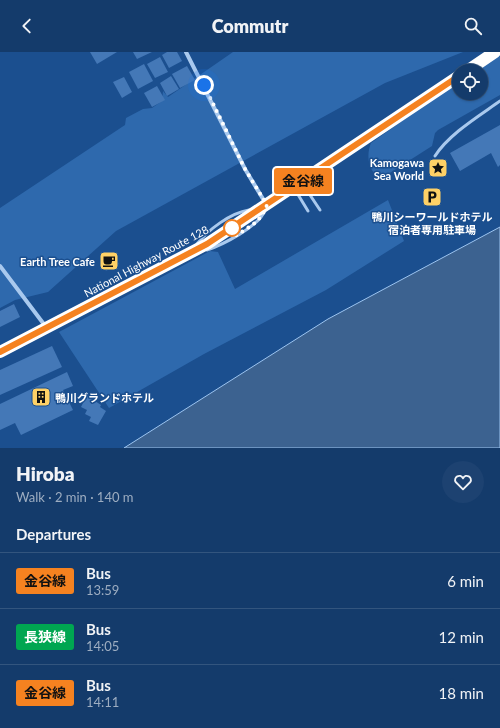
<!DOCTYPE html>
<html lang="en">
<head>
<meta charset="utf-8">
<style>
	:root { --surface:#143b6b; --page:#1d4271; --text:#f1f3f6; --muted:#9dadc1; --line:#33557e }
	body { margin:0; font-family:Lato,"Noto Sans JP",sans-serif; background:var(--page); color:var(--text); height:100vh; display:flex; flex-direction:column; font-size:15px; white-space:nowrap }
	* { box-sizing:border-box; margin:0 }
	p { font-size:13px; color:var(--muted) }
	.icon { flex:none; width:22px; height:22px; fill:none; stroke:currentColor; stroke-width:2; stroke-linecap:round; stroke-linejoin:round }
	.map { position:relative; height:396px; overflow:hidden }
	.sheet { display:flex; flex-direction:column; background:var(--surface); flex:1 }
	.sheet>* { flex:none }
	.badge { padding:0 8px; border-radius:3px; font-size:14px; line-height:26px }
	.controls { position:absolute; left:452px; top:12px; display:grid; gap:8px }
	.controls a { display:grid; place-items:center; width:36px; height:36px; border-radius:50%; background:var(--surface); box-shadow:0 1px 3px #0004,0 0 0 1px var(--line); font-size:20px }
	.you { position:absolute; width:20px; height:20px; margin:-10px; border:3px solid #fff; border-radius:50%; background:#1a73e8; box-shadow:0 0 0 6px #1a73e833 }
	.map>.badge { position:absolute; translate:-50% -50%; box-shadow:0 0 0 2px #fff }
	h2 { padding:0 16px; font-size:15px; line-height:36px }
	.round { display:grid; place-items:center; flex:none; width:42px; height:42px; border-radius:21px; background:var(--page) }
	.head { display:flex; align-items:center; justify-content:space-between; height:68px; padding:0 16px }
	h1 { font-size:19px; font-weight:800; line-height:30px }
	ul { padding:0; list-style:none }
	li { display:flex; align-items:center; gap:12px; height:56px; padding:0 16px; border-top:1px solid var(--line) }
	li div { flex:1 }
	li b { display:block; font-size:15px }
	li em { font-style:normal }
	li .badge { min-width:44px; font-weight:700; text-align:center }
	header { display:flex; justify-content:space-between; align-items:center; height:52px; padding:0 16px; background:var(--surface); font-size:18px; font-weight:800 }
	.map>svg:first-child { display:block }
	.green { fill:#2e69ad }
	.water { fill:#3c6290; stroke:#9cc4f0 }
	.building { fill:#4478b7 }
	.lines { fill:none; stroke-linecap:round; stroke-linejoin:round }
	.lane { stroke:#a9c9ee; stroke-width:3 }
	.street { stroke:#a9c9ee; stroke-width:4 }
	.highway { stroke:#fff; stroke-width:12 }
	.line-casing { stroke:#fff; stroke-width:9 }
	.line { stroke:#f58220; stroke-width:6 }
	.walk { stroke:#fff; stroke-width:4; stroke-dasharray:0 7.2 }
	.stop-dot { fill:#fff; stroke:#f58220; stroke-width:2 }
	.labels { text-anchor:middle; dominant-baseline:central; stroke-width:3; stroke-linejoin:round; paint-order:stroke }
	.poi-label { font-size:11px; font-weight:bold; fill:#fff; stroke:#1b4f8f; text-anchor:end }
	.street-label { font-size:11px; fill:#fff; stroke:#1b4f8f }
</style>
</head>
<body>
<header><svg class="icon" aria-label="back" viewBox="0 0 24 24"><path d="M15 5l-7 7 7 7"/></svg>Commutr<svg class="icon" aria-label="search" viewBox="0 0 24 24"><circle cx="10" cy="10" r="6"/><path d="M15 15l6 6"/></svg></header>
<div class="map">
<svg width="500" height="396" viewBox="0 0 500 396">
	<rect width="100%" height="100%" fill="#1b4f8f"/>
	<g class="green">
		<polygon points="233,0 463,0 385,31 116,179 48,240 15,248 0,256 0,156 125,73 126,66 143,57 152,56 162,49 163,39 168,45"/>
		<path d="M500,2V43L438,78L435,81L432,94L385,124L380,126C368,119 366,103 371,91L459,29V41H481V19H473Z"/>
		<polygon points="388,148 404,189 326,238 204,302 109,356 59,280 210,199 218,200 235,237"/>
	</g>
	<polygon class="water" points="500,175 500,396 124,396 328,267"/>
	<g class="building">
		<polygon points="90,0 117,0 97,12"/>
		<polygon points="133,0 152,0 137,7"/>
		<polygon points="167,0 177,0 182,9 169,16 162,3"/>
		<polygon points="160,5 168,20 155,26 147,12"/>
		<polygon points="144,12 153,29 138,37 129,20"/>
		<polygon points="187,14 195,28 180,36 172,22"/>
		<polygon points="171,24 179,37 167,44 160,31"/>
		<polygon points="124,25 132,40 122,46 113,30"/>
		<polygon points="157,34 165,48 152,55 144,41"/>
		<polygon points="500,73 500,113 498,115 491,101 460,119 450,101"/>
		<polygon points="113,201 119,212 106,219 100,208"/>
		<polygon points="14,252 20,265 0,275 0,259"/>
		<polygon points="52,294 62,315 0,343 0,318"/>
		<polygon points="67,320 73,334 63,338 73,358 21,383 15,371 0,378 0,352"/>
		<polygon points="87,343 96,347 95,349 101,353 100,355 106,359 98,373 89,369 91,365 85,362 87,358 81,355"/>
	</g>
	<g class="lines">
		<g class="lane">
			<path d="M435,104C449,82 479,64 500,49"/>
			<polyline points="302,131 320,158"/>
			<polyline points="294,136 308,159"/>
			<path d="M197,192C208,178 230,161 249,158"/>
			<path d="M207,198C222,193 260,174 265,158"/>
		</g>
		<g class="street">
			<polyline points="186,0 245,117 266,152"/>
			<polyline points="0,214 46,275"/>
		</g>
		<g class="highway">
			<polyline points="467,19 495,0"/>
			<polyline points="0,300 207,192 459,24"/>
		</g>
	</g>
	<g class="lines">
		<g class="line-casing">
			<polyline id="line" points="0,300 207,192 459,24"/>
		</g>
		<use href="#line" class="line"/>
		<path class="walk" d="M204,33L245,117L267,153C261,170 249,175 235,184L232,176"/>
	</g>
	<defs>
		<g id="sight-square" transform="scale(1)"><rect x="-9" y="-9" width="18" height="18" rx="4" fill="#ffd166" stroke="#1b4f8f"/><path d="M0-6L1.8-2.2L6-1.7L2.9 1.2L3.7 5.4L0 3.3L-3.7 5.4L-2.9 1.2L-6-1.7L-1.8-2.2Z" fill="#111"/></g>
		<g id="parking-square" transform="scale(1)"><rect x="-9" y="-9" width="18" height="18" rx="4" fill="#ffd166" stroke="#1b4f8f"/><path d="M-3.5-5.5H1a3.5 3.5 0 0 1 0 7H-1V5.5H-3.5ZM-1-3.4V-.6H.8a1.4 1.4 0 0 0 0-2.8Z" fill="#111"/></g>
		<g id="cafe-square" transform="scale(1)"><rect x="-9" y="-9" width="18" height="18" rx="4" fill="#ffd166" stroke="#1b4f8f"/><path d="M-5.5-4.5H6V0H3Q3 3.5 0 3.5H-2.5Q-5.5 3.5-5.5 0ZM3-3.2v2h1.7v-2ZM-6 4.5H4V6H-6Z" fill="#111"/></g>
		<g id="building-square" transform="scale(1)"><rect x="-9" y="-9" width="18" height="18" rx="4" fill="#ffd166" stroke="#1b4f8f"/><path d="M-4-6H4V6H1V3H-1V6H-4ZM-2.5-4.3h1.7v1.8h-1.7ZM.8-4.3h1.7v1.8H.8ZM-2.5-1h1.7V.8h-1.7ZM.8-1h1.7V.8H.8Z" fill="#111"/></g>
	</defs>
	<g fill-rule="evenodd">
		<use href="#sight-square" x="438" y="116"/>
		<use href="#parking-square" x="432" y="145"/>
		<use href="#cafe-square" x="109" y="209"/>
		<use href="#building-square" x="41" y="345"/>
	</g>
	<circle class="stop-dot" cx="232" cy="176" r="8"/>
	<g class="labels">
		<g class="poi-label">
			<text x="424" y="110">Kamogawa<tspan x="424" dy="13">Sea World</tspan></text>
			<text x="432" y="164" text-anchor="middle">鴨川シーワールドホテル<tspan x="432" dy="13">宿泊者専用駐車場</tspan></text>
			<text x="95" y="209">Earth Tree Cafe</text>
			<text x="55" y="345" text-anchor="start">鴨川グランドホテル</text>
		</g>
		<g class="street-label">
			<text transform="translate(146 209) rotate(-28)">National Highway Route 128</text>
		</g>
	</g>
</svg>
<div class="controls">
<a><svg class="icon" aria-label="locate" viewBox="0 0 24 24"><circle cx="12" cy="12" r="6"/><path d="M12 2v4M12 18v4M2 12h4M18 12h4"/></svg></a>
</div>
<div class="you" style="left:204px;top:33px"></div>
<b class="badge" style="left:303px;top:129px;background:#f58220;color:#111">金谷線</b>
</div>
<section class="sheet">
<div class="head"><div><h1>Hiroba</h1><p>Walk · 2 min · 140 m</p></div><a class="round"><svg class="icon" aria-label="heart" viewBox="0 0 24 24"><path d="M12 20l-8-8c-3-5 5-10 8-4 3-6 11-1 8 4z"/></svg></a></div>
<h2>Departures</h2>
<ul>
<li><span class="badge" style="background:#f58220;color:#111">金谷線</span><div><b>Bus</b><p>13:59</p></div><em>6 min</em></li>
<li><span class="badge" style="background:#00a651;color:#fff">長狭線</span><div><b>Bus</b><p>14:05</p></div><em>12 min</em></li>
<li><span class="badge" style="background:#f58220;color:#111">金谷線</span><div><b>Bus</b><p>14:11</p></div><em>18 min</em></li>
</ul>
</section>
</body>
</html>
